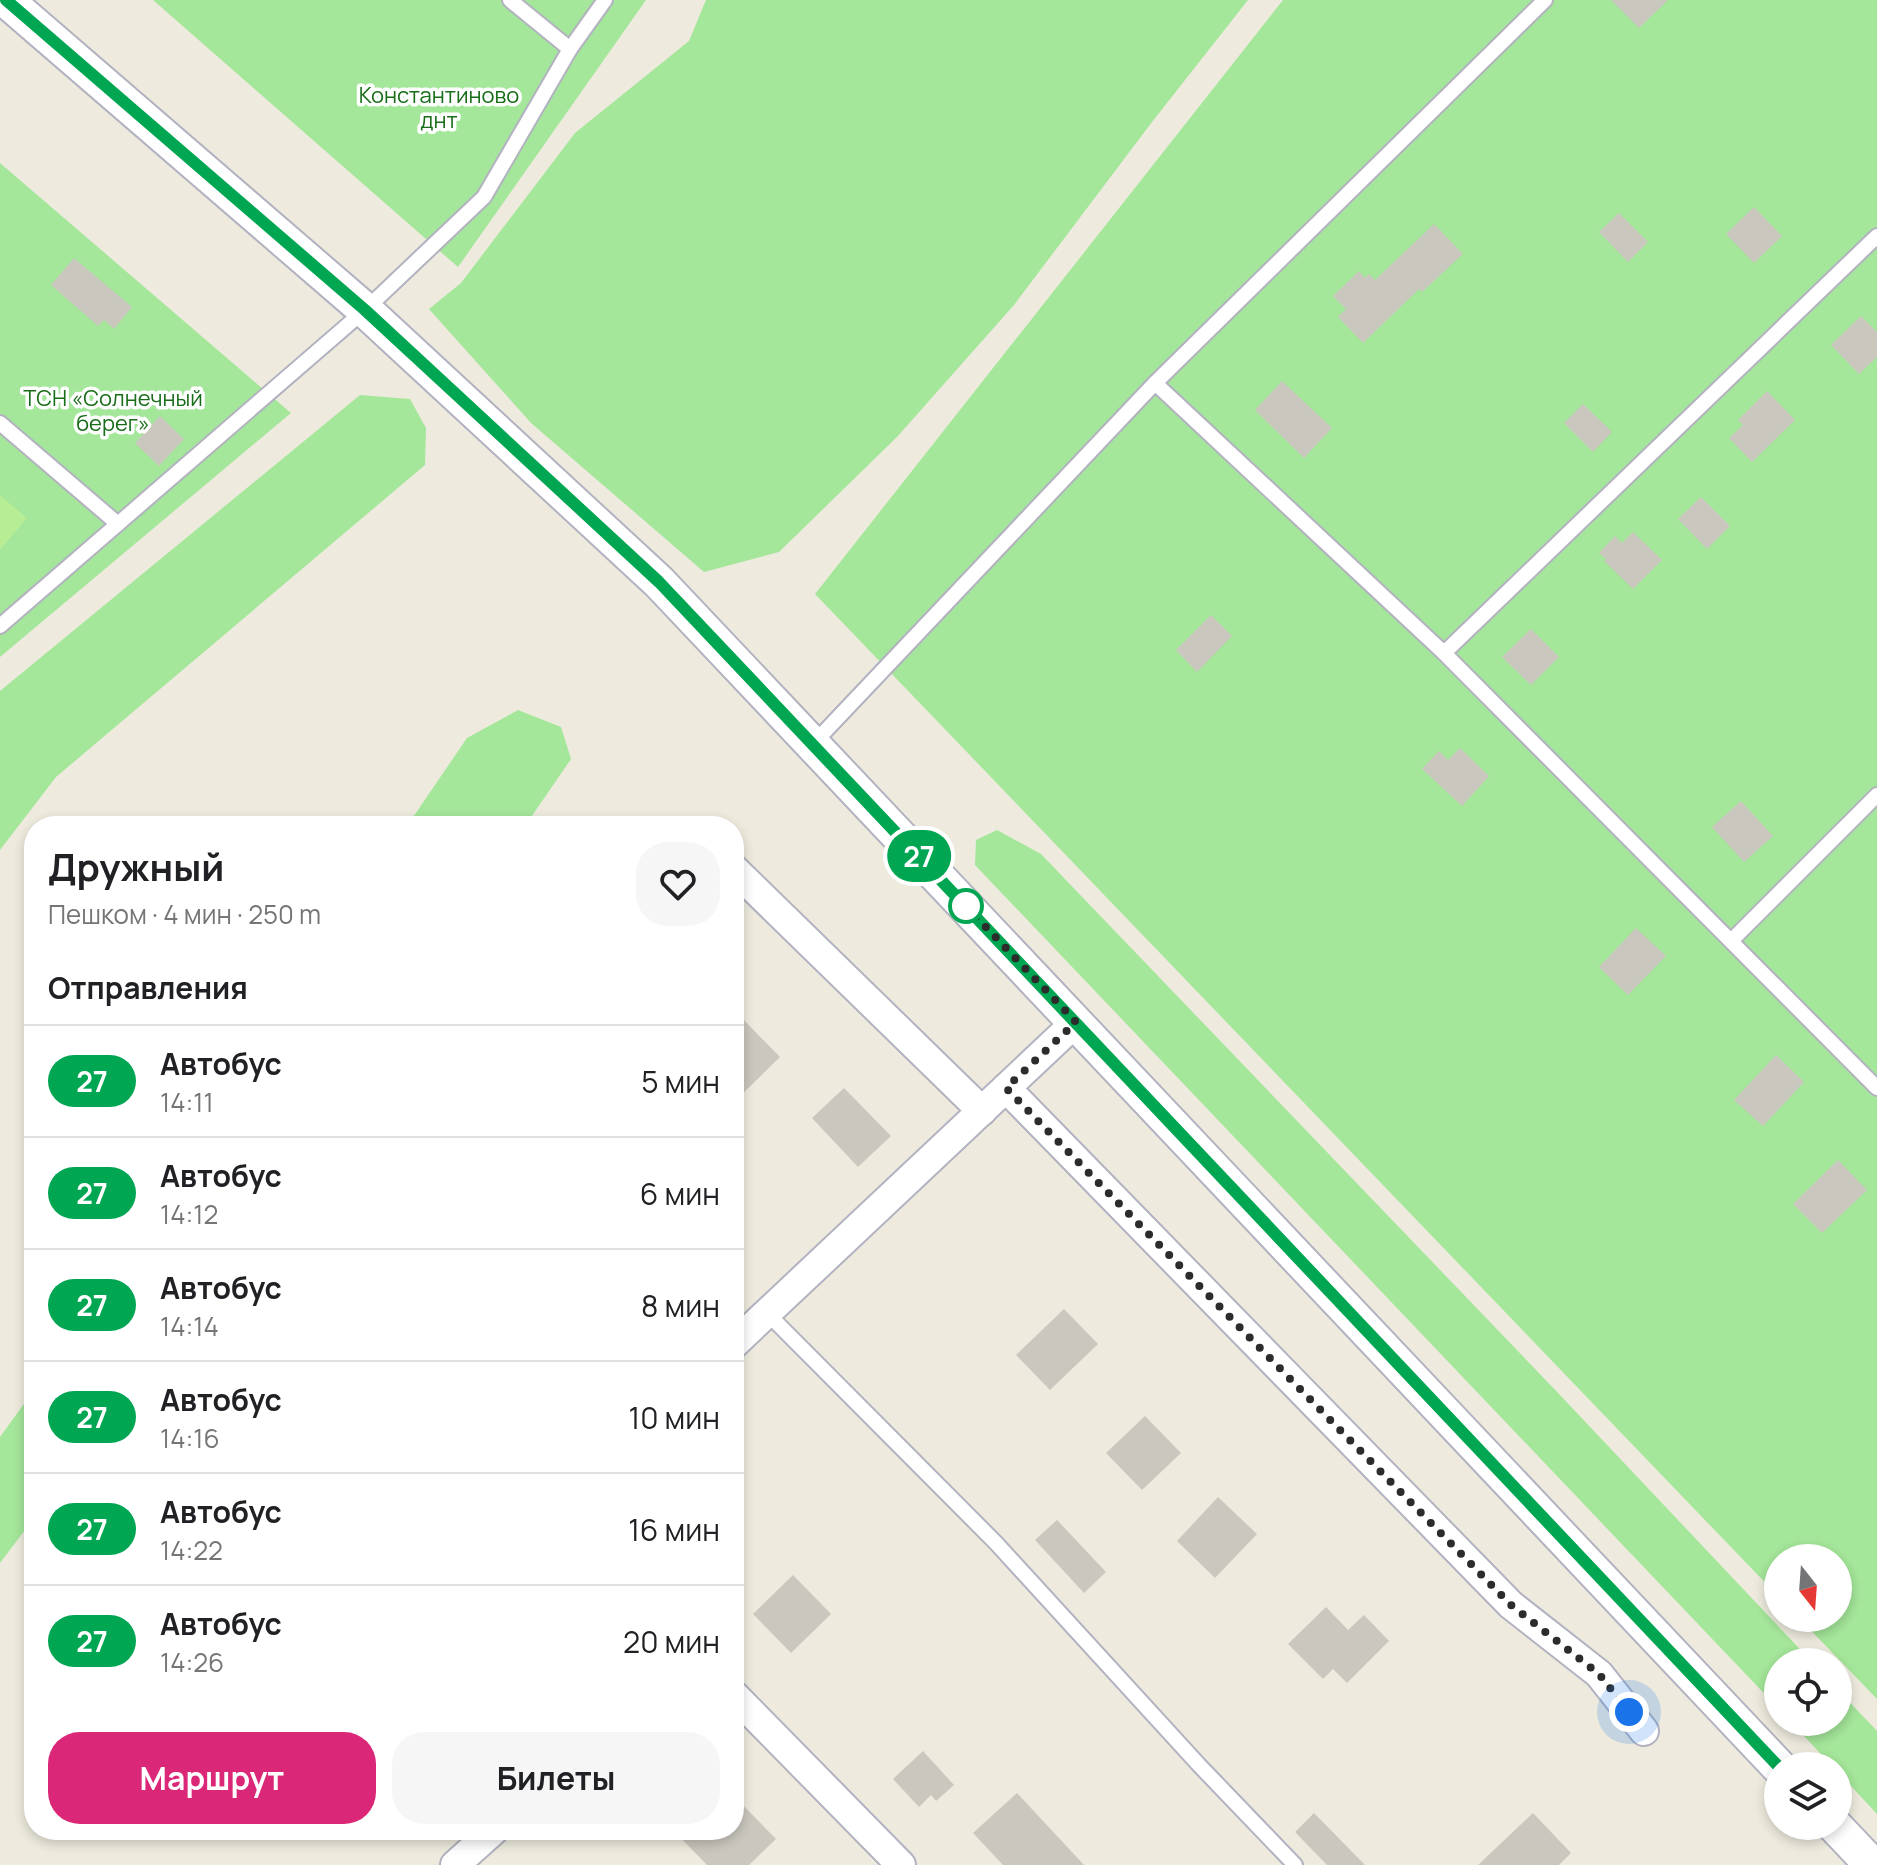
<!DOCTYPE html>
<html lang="ru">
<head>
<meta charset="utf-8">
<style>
	:root { --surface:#fff; --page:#f6f6f6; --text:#202124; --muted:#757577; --line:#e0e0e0; --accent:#db2777 }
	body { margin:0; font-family:Manrope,sans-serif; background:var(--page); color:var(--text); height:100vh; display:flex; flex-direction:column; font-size:30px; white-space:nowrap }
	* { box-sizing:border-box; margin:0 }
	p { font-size:26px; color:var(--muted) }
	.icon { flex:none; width:44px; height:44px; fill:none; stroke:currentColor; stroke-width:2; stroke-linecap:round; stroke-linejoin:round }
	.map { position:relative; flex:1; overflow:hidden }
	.panel { position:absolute; left:24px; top:816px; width:720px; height:1024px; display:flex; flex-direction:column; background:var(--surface); border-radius:32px; box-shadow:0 4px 12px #0003 }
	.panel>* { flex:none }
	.badge { padding:0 16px; border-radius:26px; font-size:28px; line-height:52px }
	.needle { width:52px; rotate:163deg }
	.tools { position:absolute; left:1764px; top:1544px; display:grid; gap:16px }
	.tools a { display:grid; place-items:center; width:88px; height:88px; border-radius:50%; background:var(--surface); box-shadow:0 4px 12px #0003; font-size:40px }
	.you { position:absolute; width:40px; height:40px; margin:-20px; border:6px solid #fff; border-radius:50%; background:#1a73e8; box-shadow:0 0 0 12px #1a73e833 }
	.map>.badge { position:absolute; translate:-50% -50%; box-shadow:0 0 0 4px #fff }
	h2 { padding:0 24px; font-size:30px; line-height:72px }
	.round { display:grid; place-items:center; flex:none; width:84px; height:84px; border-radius:32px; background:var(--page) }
	.overview { display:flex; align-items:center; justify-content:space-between; height:136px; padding:0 24px }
	h1 { font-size:38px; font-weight:700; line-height:60px }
	.cta { display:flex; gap:16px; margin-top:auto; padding:16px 24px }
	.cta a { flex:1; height:92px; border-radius:32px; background:var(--accent); color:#fff; font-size:32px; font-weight:700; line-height:92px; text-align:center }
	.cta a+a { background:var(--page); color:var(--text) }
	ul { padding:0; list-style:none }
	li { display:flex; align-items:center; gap:24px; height:112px; padding:0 24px; border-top:2px solid var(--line) }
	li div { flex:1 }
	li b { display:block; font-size:30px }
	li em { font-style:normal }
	li .badge { min-width:88px; font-weight:700; text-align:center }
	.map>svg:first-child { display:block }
	.green { fill:#a4e69a }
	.pitch { fill:#b6ed95 }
	.building { fill:#cac7be }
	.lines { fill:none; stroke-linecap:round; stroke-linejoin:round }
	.service-casing { stroke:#b2b2c0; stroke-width:18 }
	.minor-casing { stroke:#b2b2c0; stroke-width:32 }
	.tertiary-casing { stroke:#b2b2c0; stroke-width:38 }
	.service { stroke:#fff; stroke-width:14 }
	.minor { stroke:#fff; stroke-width:28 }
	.tertiary { stroke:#fff; stroke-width:34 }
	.line-casing { stroke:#fff; stroke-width:18 }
	.line { stroke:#00a651; stroke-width:12 }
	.walk { stroke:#2c2c2c; stroke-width:8; stroke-dasharray:0 14.4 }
	.stop-dot { fill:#fff; stroke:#00a651; stroke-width:4 }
	.labels { text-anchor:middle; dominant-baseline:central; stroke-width:7; stroke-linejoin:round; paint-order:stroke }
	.park-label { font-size:22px; fill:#186d18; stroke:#fff }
</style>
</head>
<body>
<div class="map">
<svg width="1877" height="1865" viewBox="0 0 1877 1865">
	<rect width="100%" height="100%" fill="#eeebde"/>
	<g class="green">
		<polygon points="153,0 646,0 458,267"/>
		<polygon points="706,0 1248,0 1152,122 1014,305 897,437 779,552 704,572 531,423 429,309 461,283 575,133 689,41"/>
		<polygon points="1283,0 1877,0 1877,1699 1799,1618 1838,1618 1838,1558 1778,1558 1778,1596 815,594"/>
		<polygon points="0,163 291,413 0,657"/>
		<polygon points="360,395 410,399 426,428 425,465 56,777 0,850 0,691"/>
		<polygon points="518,710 561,727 571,759 525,826 407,826 467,738"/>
		<polygon points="997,830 1041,854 1560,1395 1812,1662 1778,1662 1778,1708 975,865 976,840"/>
		<polygon points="34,1390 34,1518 0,1563 0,1437"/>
		<polygon points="1838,1690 1877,1731 1877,1814 1838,1772 1838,1766 1832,1766 1791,1722 1838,1722"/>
	</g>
	<polygon class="pitch" points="0,495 27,518 0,550"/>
	<g class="building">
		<polygon points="1611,0 1668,0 1639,28"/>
		<polygon points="1754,207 1782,236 1754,263 1726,234"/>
		<polygon points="1619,213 1648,242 1628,262 1599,232"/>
		<polygon points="1434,224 1463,254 1422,292 1419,289 1363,343 1338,317 1346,309 1333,296 1359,271 1365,278 1369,274 1375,280"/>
		<polygon points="74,258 132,307 114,329 104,320 98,326 51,285"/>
		<polygon points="1861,316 1877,332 1877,357 1859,374 1831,345"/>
		<polygon points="1282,381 1332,428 1304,458 1255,410"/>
		<polygon points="1767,391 1795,420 1752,462 1729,438 1743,425 1738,420"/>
		<polygon points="1583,404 1612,432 1593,452 1564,423"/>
		<polygon points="160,416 184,439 159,466 135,443"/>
		<polygon points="1701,497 1730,526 1707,549 1678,519"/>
		<polygon points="1633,532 1662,560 1633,589 1604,561 1606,559 1599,553 1615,536 1622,543"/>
		<polygon points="1211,615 1232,636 1197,672 1176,650"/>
		<polygon points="1531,629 1559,657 1531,685 1502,657"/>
		<polygon points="1460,748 1489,776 1462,806 1422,769 1439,751 1448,760"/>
		<polygon points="1741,801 1773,836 1744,862 1712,827"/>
		<polygon points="1636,928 1666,956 1628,995 1599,967"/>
		<polygon points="734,1010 780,1057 734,1102"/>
		<polygon points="1776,1055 1804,1082 1763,1126 1734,1100"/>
		<polygon points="844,1088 891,1136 858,1167 812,1118"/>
		<polygon points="1838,1160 1867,1190 1822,1233 1793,1204"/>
		<polygon points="1064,1309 1098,1344 1050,1390 1016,1355"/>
		<polygon points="1145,1416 1181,1453 1142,1490 1106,1453"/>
		<polygon points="1218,1497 1257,1534 1215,1578 1177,1541"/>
		<polygon points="1057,1520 1106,1572 1084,1593 1035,1540"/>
		<polygon points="793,1575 831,1614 791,1653 753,1614"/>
		<polygon points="1326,1607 1348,1630 1364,1615 1389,1641 1347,1683 1333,1669 1323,1679 1288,1644"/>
		<polygon points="923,1751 954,1785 936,1801 931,1795 919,1807 893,1779"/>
		<polygon points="1017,1793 1084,1865 1003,1865 973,1833"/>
		<polygon points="734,1796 776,1839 749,1865 707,1865 673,1830 734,1830"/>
		<polygon points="1314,1813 1365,1865 1327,1865 1295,1832"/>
		<polygon points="1533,1813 1571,1853 1559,1865 1478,1865"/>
	</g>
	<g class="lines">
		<g class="service-casing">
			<g id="service">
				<polyline points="570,49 605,0"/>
				<polyline points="1155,383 1545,0"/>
				<polyline points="0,423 118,524"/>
				<polyline points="0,626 365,310 484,197 570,49 510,0"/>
				<polyline points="1444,653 1877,236"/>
				<polyline points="813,744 1155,383 1444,653 1877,1088"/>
				<polyline points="1731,941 1877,795"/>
				<polyline points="767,1313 996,1543 1199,1765 1295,1865"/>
			</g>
		</g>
		<g class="minor-casing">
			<g id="minor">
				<polyline points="734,869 982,1111"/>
				<polyline points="1006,1088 1511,1605 1599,1674 1644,1731"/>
				<polyline points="734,1344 1076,1022"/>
				<polyline points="734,1695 901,1865"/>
				<polyline points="455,1865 494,1830"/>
			</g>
		</g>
		<g class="tertiary-casing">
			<g id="tertiary">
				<polyline points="6,0 365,310 659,582 1778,1766"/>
				<polyline points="1835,1826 1872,1865"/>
			</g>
		</g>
		<use href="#service" class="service"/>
		<use href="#minor" class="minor"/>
		<use href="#tertiary" class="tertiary"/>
	</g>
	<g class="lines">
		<g class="line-casing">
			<polyline id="line" points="6,0 365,310 659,582 1778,1766"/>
		</g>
		<use href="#line" class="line"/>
		<polyline class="walk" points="966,906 1076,1022 1006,1088 1511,1605 1599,1674 1629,1712"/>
	</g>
	<circle class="stop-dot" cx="966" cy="906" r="16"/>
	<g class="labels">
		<g class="park-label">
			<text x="439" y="95">Константиново<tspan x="439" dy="25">днт</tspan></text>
			<text x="113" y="398">ТСН «Солнечный<tspan x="113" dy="25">берег»</tspan></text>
		</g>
	</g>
</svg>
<div class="tools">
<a><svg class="needle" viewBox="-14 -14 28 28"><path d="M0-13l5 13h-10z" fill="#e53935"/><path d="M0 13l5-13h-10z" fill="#757577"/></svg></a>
<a><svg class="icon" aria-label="locate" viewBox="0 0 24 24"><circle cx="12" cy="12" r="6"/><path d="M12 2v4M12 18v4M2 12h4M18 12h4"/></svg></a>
<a><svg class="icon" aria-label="layers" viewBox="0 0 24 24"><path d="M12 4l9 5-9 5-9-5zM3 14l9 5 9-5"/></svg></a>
</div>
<div class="you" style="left:1629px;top:1712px"></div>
<b class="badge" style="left:919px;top:856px;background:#00a651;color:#fff">27</b>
<section class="panel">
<div class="overview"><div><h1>Дружный</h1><p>Пешком · 4 мин · 250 m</p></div><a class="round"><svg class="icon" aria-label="heart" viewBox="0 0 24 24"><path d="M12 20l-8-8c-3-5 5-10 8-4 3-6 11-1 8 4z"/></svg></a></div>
<h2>Отправления</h2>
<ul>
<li><span class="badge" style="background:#00a651;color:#fff">27</span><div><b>Автобус</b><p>14:11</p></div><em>5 мин</em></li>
<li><span class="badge" style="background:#00a651;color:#fff">27</span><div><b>Автобус</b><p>14:12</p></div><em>6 мин</em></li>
<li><span class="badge" style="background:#00a651;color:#fff">27</span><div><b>Автобус</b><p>14:14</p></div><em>8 мин</em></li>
<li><span class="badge" style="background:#00a651;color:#fff">27</span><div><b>Автобус</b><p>14:16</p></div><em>10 мин</em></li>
<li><span class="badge" style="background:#00a651;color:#fff">27</span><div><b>Автобус</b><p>14:22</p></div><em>16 мин</em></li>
<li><span class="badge" style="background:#00a651;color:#fff">27</span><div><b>Автобус</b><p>14:26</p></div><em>20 мин</em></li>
</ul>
<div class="cta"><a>Маршрут</a><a>Билеты</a></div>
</section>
</div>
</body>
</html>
